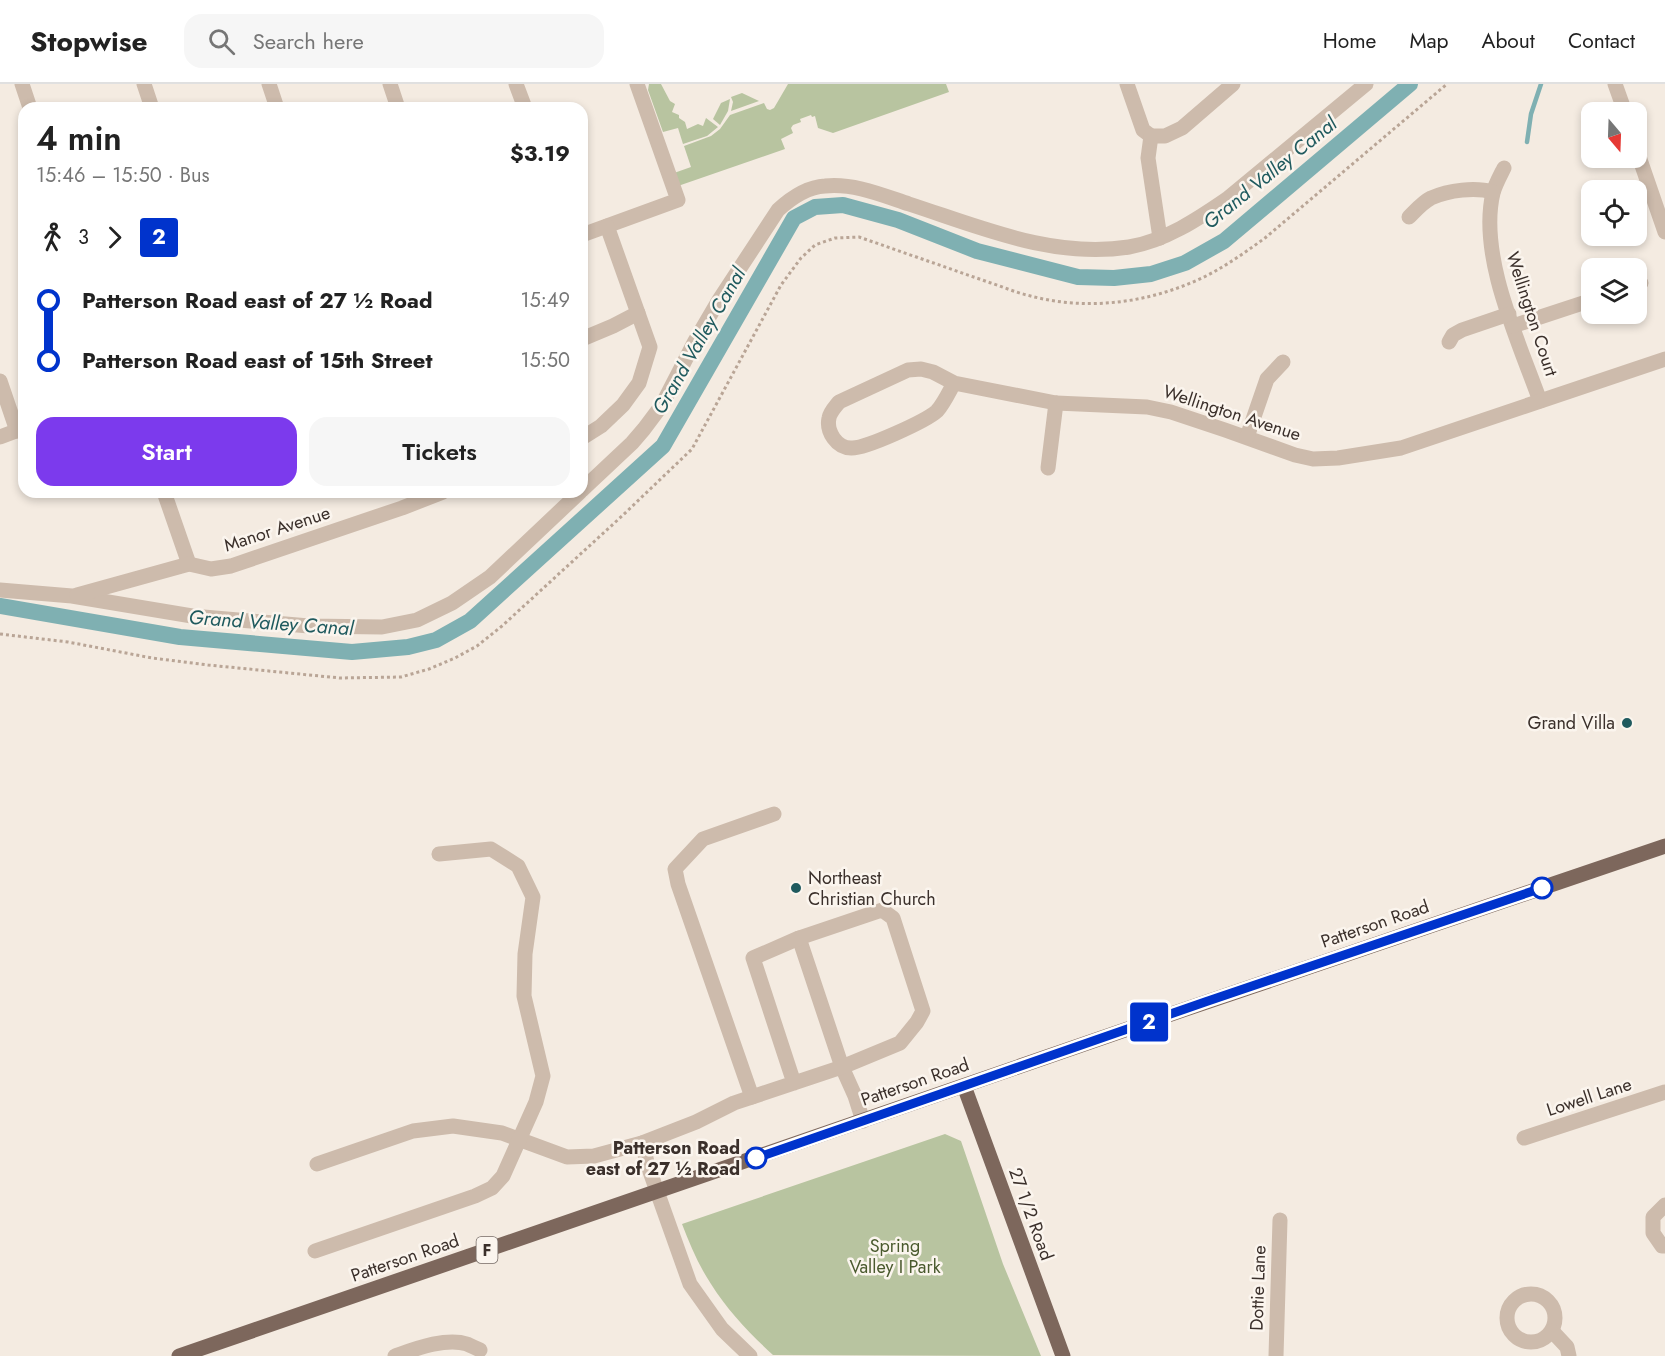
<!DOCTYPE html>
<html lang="en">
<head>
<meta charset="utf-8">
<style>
	:root { --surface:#fff; --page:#f6f6f6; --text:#222; --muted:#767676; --line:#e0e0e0; --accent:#7c3aed }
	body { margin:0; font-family:Jost,sans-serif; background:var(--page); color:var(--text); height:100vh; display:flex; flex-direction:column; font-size:22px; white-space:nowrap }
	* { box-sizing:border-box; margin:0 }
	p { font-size:20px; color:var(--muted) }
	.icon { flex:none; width:33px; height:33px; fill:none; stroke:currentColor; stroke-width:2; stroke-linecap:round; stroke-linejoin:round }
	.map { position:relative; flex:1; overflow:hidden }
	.details { position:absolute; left:18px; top:18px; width:570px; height:396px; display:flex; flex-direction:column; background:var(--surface); border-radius:18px; box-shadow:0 3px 9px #0003 }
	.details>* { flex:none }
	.badge { padding:0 12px; border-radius:4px; font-size:21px; line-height:39px }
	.needle { width:39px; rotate:161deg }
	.tools { position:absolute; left:1581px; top:18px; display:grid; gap:12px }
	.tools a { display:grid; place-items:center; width:66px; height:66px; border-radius:12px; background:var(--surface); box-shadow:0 3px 9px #0003; font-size:30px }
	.map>.badge { position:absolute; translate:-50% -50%; box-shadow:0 0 0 3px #fff }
	.legs { display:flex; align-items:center; gap:9px; height:66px; padding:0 18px; font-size:20px }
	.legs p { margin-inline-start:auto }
	.headline { display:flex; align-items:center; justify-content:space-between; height:102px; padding:0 18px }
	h1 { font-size:33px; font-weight:600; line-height:45px }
	.cta { display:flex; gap:12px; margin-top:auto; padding:12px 18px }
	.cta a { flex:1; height:69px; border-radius:18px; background:var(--accent); color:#fff; font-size:24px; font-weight:600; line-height:69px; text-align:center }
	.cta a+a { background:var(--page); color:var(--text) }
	ul { padding:0 18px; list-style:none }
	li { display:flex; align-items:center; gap:21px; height:60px; font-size:22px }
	li i { display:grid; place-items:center; width:9px; height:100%; margin:0 8px; background:currentColor }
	li i::after { content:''; width:15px; height:15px; margin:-8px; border:4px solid; border-radius:50%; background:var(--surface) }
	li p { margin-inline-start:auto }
	li:first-child i { background:linear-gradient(#0000 50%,currentColor 0) }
	li:last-child i { background:linear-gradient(currentColor 50%,#0000 0) }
	header { display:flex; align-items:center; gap:36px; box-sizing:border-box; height:84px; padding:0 30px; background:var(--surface); border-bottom:2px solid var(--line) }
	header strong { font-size:28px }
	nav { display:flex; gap:33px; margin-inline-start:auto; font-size:21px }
	.search { width:420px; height:54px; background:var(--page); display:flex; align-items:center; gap:15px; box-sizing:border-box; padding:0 21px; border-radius:18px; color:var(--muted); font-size:22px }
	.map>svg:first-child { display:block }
	.green { fill:#b8c4a0 }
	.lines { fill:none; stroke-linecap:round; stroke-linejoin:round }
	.stream { stroke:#7fb0b2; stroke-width:4.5 }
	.canal { stroke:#7fb0b2; stroke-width:16 }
	.path { stroke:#b9a596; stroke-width:3; stroke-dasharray:3 3; stroke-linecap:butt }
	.minor { stroke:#cdbbac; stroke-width:15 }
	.major { stroke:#7d675c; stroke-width:15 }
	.line-1-casing { stroke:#fff; stroke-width:14 }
	.line-1 { stroke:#03c; stroke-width:9 }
	.poi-dot { fill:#1f5a5e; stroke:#fbf5ee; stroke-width:2 }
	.stop-1-dot { fill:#fff; stroke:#03c; stroke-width:3 }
	.labels { text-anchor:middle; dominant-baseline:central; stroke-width:5; stroke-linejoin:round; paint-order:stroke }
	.shield { fill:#fbf5ee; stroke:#756b66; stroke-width:1.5 }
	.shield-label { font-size:16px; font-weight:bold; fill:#3b302b }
	.street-label { font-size:18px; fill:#3b302b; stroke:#fbf5ee }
	.poi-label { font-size:18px; fill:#3b302b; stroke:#fbf5ee; text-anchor:end }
	.stop-label { font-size:18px; font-weight:bold; fill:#3b302b; stroke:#fbf5ee; text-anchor:end }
	.park-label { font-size:18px; fill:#4a5a2e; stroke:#fbf5ee }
	.water-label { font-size:20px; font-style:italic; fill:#1f5a5e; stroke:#fbf5ee }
</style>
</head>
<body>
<header>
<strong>Stopwise</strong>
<div class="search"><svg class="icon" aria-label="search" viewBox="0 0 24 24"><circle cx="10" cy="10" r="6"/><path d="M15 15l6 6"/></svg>Search here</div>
<nav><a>Home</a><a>Map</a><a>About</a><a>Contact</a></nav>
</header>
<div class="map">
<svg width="1665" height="1272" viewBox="0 0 1665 1272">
	<rect width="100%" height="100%" fill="#f4ebe1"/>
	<g class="green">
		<polygon points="649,0 661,0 670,17 675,20 672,28 679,31 679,34 685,38 687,45 698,40 703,42 706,34 718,43 707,52 683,60 678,44 663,48 648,6"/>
		<polygon points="788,0 946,0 949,8 833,49 818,44 815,32 812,33 811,31 800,35 801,38 793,41 791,44 793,49 781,55 785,65 678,102 674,89 691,83 684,62 711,52 720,45 730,31 764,19 767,25 770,26 774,24"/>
		<polygon points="742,9 759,17 731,27 733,18 731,13"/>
		<polygon points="730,15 728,27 720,41 713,35 721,19"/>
		<path d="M945,1050L961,1057L1003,1180L1041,1272L773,1271C750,1250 728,1227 711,1200C699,1182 690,1161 682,1140Z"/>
	</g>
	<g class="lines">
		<polyline class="stream" points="1527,58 1531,30 1541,0"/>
		<polyline class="canal" points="0,522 180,553 352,568 408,563 436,556 470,537 663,362 794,134 815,123 843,121 898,136 977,167 1078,193 1114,194 1151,190 1185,179 1224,157 1410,0"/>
		<path class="path" d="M0,550L68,558L152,574L208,581L340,594L401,593L429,585L455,574L477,562L502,542L622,432L692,365L781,201L801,174L815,161L835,154L859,153C902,168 945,183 988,198C1001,202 1014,208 1027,211C1087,228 1152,219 1208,191C1229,180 1247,167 1265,154L1447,0"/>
		<g class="minor">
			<polyline points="22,0 30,24"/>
			<polyline points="144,0 152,24"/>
			<polyline points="269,0 277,24"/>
			<polyline points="390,0 398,24"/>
			<polyline points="516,0 525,24"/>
			<polyline points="1127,0 1143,46 1151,52"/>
			<polyline points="1615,0 1625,28"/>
			<polyline points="1151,52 1148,74 1160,154"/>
			<polyline points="1151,52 1165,52 1182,44 1233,0"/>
			<polyline points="1636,64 1665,148"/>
			<path d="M1504,84C1500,92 1495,101 1493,109C1478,172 1519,258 1540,317"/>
			<path d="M1409,133C1416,126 1423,118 1431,114C1449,106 1475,103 1493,108"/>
			<polyline points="582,151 678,116 637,0"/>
			<polyline points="1636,201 1641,199"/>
			<polyline points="1513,242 1592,216"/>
			<polyline points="582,255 613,242 638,229"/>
			<polyline points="1449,258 1453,251 1462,246 1509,230"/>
			<polyline points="0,297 17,347"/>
			<path d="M954,299C949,308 944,319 937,327C926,337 865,365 851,364C837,364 826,348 829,334C830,328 835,323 839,318L908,286L921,285L933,288L954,299L1056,319L1147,323L1171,328L1225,346L1295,371L1313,375L1338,374L1401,364L1665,275"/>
			<polyline points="0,353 24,344"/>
			<polyline points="1247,353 1267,295 1283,278"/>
			<polyline points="582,354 601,342 623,321 639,299 650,263 607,142"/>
			<polyline points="1048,384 1056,319"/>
			<path d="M582,406L632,359L644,345L662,321L695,257L719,216L778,126C791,114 807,103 825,102C854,99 882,111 909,120C980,143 1053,175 1129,163C1165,157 1198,135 1227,115L1366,0"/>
			<polyline points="164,408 189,480"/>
			<polyline points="0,506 72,512 192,532 309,542 382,543 417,536 452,519 490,493 580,408"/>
			<polyline points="77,511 189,480 211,485 231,482 402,424 443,408"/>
			<polyline points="799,854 842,983 855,1012 863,1037"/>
			<polyline points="752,1013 678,800 675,785 703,755 774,730"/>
			<polyline points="1524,1054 1665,1008"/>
			<polyline points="642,1059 648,1082 690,1200 722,1245 750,1272"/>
			<polyline points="317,1080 413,1047 453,1042 502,1049 567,1073 594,1072 642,1059 696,1038 734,1019 842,983 900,959 917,938 923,927 893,834 882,826 799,854 753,874 794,999"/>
			<polyline points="1665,1121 1653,1133 1653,1149 1662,1162 1665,1162"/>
			<polyline points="315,1167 475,1112 492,1104 503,1092 536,1018 543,992 524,912 525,870 533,813 518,782 491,765 439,770"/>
			<circle cx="1531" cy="1234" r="24"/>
			<polyline points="1552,1247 1567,1263 1569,1272"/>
			<path d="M395,1272C415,1265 446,1253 467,1260C471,1262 476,1264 480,1266"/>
			<polyline points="1276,1272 1280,1136"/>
		</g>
		<g class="major">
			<polyline points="964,1002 1063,1272"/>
			<polyline points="179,1272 1183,926 1665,762"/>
		</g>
	</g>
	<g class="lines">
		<g class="line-1-casing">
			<polyline id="line-1" points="756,1074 1205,918 1542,804"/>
		</g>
		<use href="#line-1" class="line-1"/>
	</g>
	<g class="poi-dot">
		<circle cx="1627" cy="639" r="6"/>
		<circle cx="796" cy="804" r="6"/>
	</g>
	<g class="stop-1-dot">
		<circle cx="1542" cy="804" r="10"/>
		<circle cx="756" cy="1074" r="10"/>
	</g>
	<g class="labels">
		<rect class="shield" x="476.5" y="1153" width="21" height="26" rx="4.5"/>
		<g class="shield-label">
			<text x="487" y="1166">F</text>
		</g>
		<g class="street-label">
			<text transform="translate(1532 230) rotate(72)">Wellington Court</text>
			<text transform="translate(1232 329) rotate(18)">Wellington Avenue</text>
			<text transform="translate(277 445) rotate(-18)">Manor Avenue</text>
			<text transform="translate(1375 840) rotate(-19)">Patterson Road</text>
			<text transform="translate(915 998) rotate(-19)">Patterson Road</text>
			<text transform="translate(1589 1013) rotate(-18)">Lowell Lane</text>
			<text transform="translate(1031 1130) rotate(70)">27 1/2 Road</text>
			<text transform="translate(405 1174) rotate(-19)">Patterson Road</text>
			<text transform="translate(1258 1204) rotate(-88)">Dottie Lane</text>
		</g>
		<g class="poi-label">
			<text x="1615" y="639">Grand Villa</text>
			<text x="808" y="794" text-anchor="start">Northeast<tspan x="808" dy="21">Christian Church</tspan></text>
		</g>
		<g class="stop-label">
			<text x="740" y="1064">Patterson Road<tspan x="740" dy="21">east of 27 ½ Road</tspan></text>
		</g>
		<g class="park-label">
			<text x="895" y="1162">Spring<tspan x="895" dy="21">Valley I Park</tspan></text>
		</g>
		<g class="water-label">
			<text transform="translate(1270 89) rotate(-39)">Grand Valley Canal</text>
			<text transform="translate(699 257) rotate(-60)">Grand Valley Canal</text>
			<text transform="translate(271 539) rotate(4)">Grand Valley Canal</text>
		</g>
	</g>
</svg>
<div class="tools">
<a><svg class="needle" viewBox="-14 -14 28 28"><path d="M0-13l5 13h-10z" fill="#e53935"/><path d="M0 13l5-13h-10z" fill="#767676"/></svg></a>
<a><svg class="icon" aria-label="locate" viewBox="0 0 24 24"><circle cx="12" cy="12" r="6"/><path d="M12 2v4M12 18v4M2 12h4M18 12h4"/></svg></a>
<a><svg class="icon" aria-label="layers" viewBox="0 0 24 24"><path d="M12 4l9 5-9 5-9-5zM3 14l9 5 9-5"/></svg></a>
</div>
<b class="badge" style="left:1149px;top:938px;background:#03c;color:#fff">2</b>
<section class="details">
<div class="headline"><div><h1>4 min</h1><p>15:46 – 15:50 · Bus</p></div><b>$3.19</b></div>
<div class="legs"><svg class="icon" aria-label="walk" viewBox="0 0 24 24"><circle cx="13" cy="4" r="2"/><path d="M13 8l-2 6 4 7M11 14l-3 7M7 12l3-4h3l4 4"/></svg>3<svg class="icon" aria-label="forward" viewBox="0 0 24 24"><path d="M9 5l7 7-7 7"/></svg><b class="badge" style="background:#03c;color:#fff">2</b></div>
<ul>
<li><i style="color:#03c"></i><b>Patterson Road east of 27 ½ Road</b><p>15:49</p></li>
<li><i style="color:#03c"></i><b>Patterson Road east of 15th Street</b><p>15:50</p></li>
</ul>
<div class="cta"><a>Start</a><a>Tickets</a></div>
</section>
</div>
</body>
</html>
